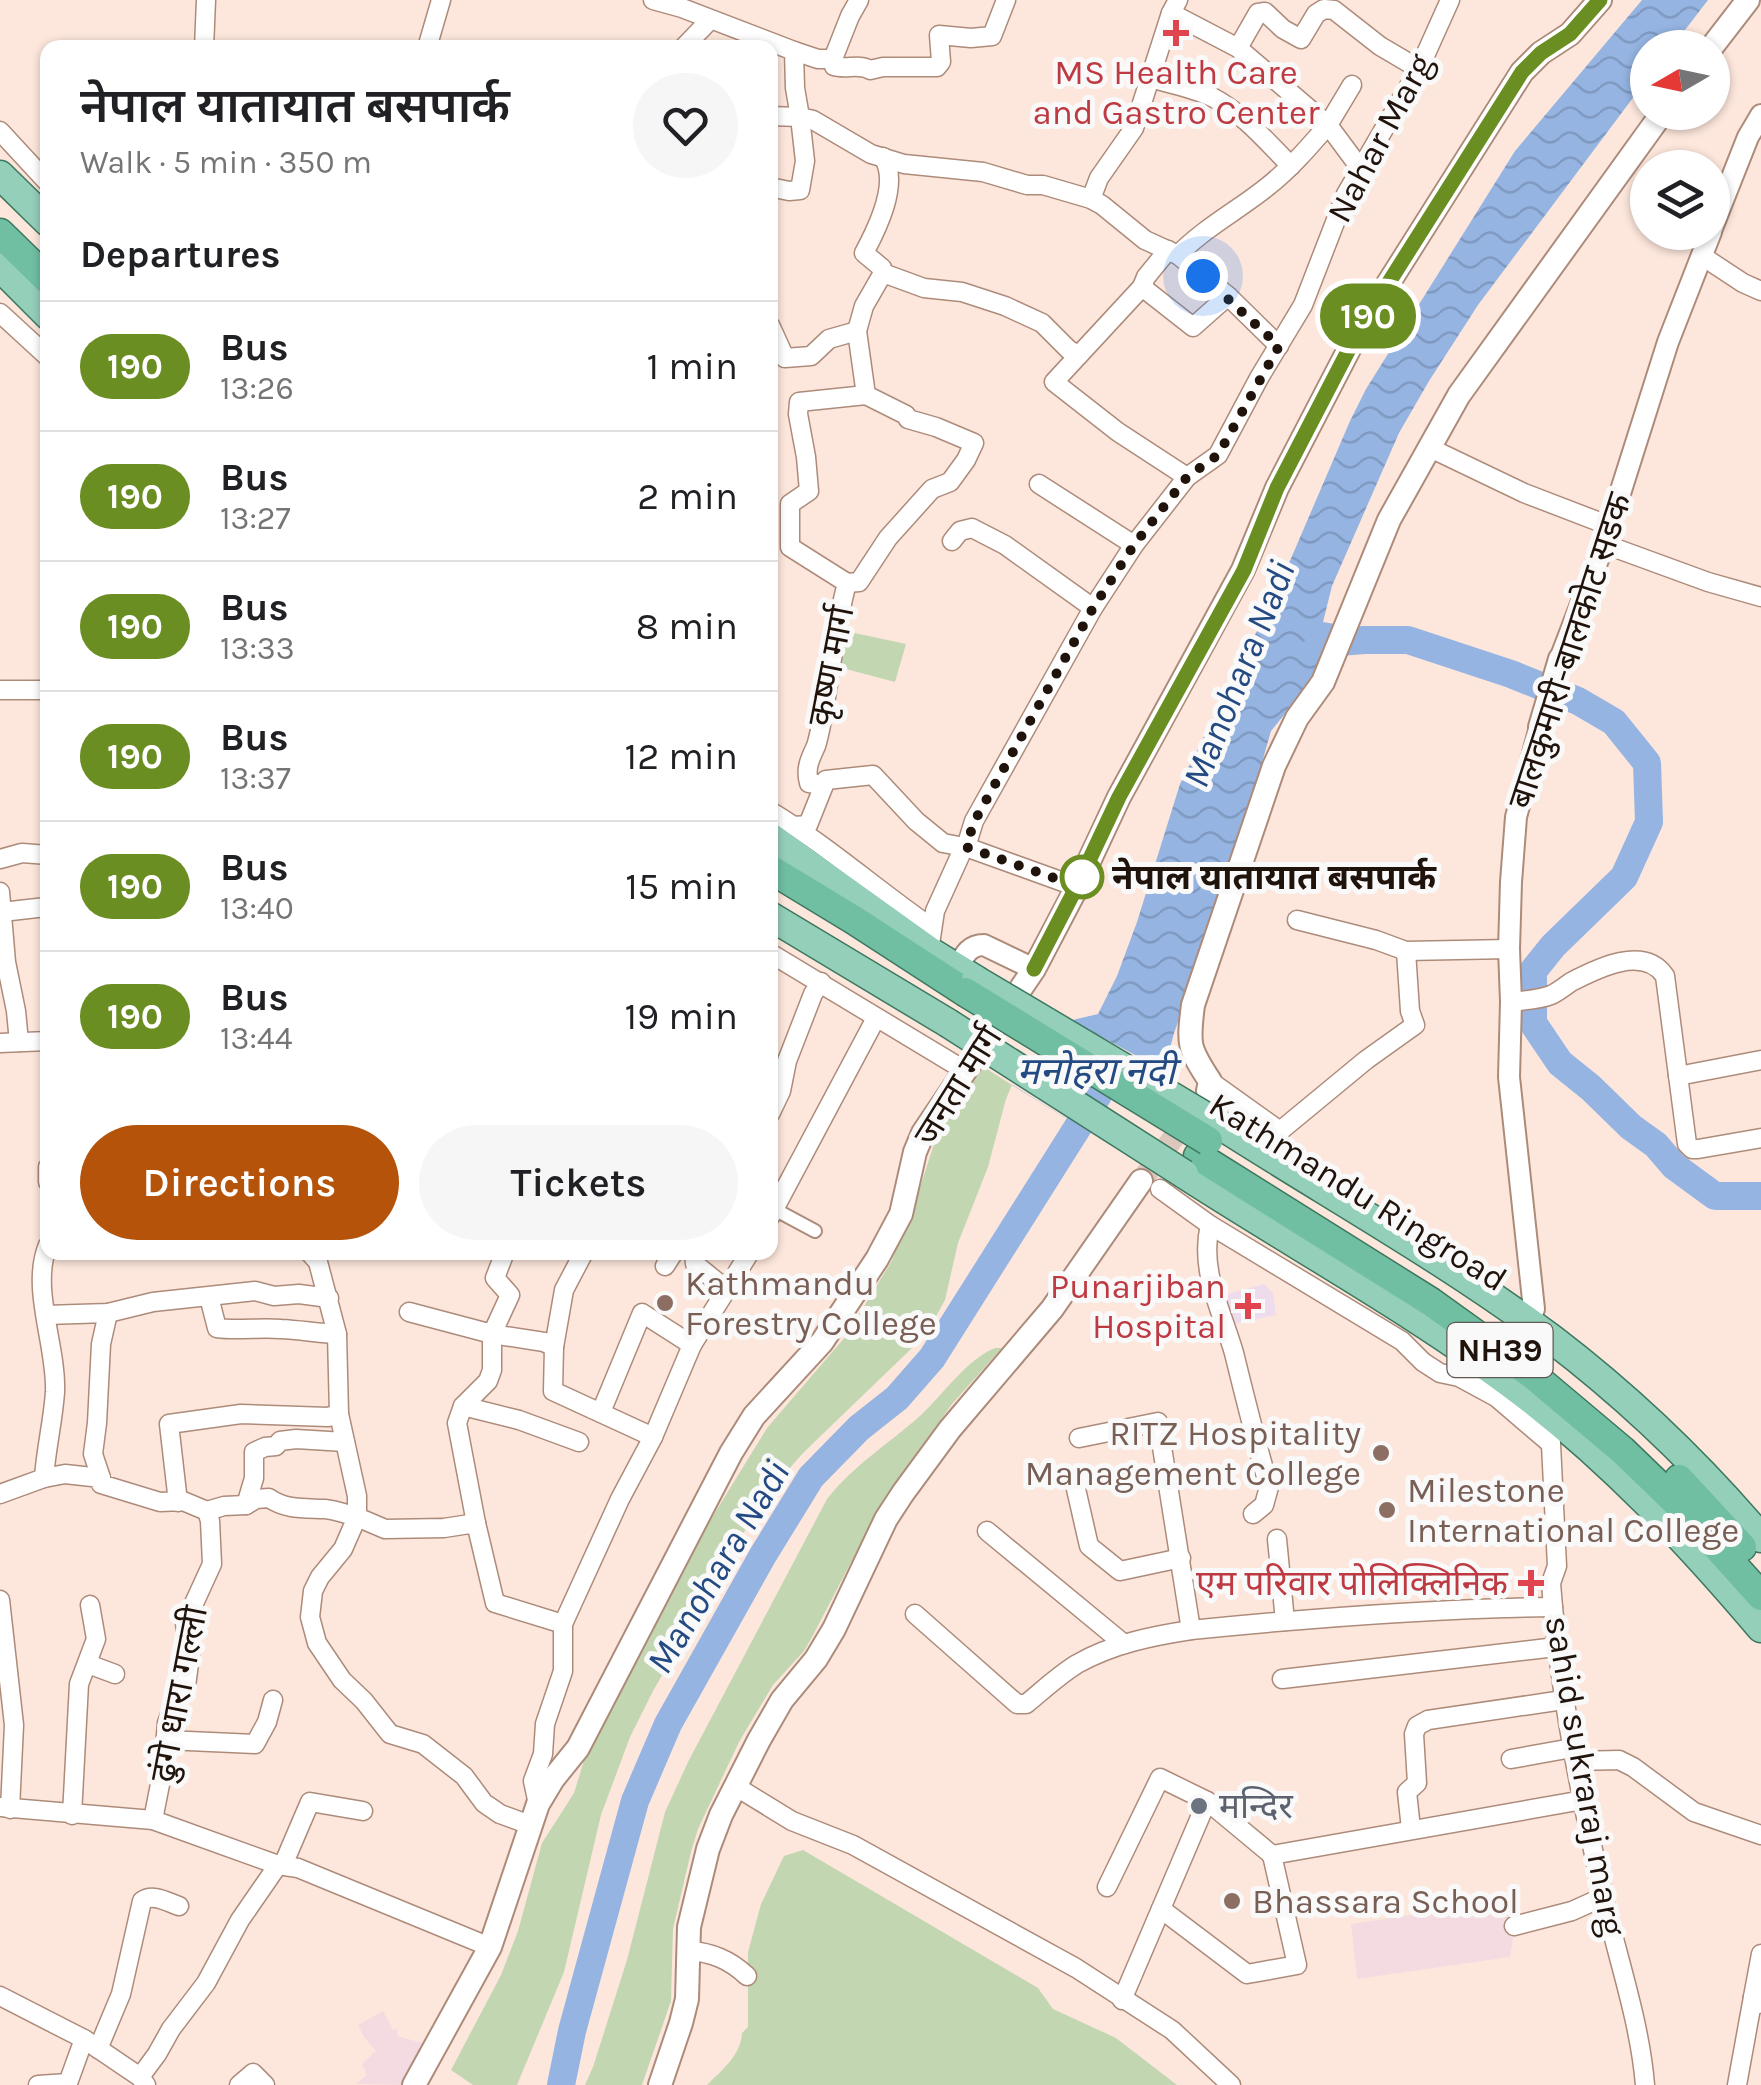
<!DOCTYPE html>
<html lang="en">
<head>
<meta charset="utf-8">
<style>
	:root { --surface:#fff; --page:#f6f6f6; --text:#202124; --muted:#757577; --line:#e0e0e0; --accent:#b45309 }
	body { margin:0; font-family:Karla,"Noto Sans Devanagari",sans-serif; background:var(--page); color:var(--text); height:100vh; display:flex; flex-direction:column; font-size:38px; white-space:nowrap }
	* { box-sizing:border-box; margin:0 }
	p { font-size:32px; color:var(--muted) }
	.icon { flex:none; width:55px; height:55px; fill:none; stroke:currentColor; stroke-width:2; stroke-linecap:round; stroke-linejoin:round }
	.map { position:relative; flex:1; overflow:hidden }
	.side { position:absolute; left:40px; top:40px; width:738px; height:1220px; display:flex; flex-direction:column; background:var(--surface); border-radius:20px; box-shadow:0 2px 8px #0004 }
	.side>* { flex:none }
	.badge { padding:0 20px; border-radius:32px; font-size:35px; line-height:65px }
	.needle { width:65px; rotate:261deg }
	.controls { position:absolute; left:1630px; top:30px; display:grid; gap:20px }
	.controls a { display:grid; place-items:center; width:100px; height:100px; border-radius:50%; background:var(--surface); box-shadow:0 2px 8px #0004; font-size:50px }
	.you { position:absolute; width:50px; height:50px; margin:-25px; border:8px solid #fff; border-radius:50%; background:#1a73e8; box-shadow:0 0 0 15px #1a73e833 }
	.map>.badge { position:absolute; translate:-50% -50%; box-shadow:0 0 0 5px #fff }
	h2 { padding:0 40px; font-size:38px; line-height:90px }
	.round { display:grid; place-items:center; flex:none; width:105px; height:105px; border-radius:52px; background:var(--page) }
	.summary { display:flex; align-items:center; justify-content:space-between; height:170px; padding:0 40px }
	h1 { font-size:48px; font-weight:600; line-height:75px }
	.button { display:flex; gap:20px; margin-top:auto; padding:20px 40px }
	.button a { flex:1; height:115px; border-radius:60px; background:var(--accent); color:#fff; font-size:40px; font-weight:600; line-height:115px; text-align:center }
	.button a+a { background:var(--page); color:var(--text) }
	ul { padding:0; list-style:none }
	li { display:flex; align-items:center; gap:30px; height:130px; padding:0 40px; border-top:2px solid var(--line) }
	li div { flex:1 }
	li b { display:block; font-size:38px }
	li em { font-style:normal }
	li .badge { min-width:110px; font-weight:700; text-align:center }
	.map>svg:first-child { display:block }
	.commercial { fill:#f4dbe2 }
	.medical { fill:#eedcec }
	.green { fill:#c3d6b2 }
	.water { fill:url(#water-waves) }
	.pier { fill:#fde7dc }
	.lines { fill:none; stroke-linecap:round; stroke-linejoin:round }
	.river { stroke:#95b4e2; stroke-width:28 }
	.secondary-tunnel { stroke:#dcc7bd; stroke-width:22; stroke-dasharray:22 11; stroke-linecap:butt }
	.pedestrian-casing { stroke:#ad8b7a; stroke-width:16 }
	.minor-casing { stroke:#ad8b7a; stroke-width:21 }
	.tertiary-casing { stroke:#ad8b7a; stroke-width:24 }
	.secondary-casing { stroke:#ad8b7a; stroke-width:26 }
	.primary-casing { stroke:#3c785f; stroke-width:31 }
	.trunk-casing { stroke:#3c785f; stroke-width:31 }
	.pedestrian { stroke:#fff; stroke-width:12 }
	.minor { stroke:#fff; stroke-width:18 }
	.tertiary { stroke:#fff; stroke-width:20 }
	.secondary { stroke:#fff; stroke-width:22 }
	.primary { stroke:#94cfba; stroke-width:28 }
	.trunk { stroke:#70bfa3; stroke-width:28 }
	.primary-bridge-casing { stroke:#3c785f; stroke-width:31; stroke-linecap:butt }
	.trunk-bridge-casing { stroke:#3c785f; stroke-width:31; stroke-linecap:butt }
	.primary-bridge { stroke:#94cfba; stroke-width:28 }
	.trunk-bridge { stroke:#70bfa3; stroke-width:28 }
	.line-casing { stroke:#fff; stroke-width:22 }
	.line { stroke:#6b8e23; stroke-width:15 }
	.walk { stroke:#1f130c; stroke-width:10; stroke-dasharray:0 18 }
	.health-dot { fill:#e0444e; stroke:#f9f9f9; stroke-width:4 }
	.stop-dot { fill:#fff; stroke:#6b8e23; stroke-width:5 }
	.education-dot { fill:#8d6e63; stroke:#f9f9f9; stroke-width:4 }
	.worship-dot { fill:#6b7280; stroke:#f9f9f9; stroke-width:4 }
	.labels { text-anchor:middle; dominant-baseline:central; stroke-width:10; stroke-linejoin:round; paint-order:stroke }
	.shield { fill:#f9f9f9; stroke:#605853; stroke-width:2.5 }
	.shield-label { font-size:32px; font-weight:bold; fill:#1f130c }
	.health-label { font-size:35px; fill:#be3a42; stroke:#f9f9f9; text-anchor:end }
	.street-label { font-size:35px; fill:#1f130c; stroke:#f9f9f9 }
	.stop-label { font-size:35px; font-weight:bold; fill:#1f130c; stroke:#f9f9f9; text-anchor:start }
	.education-label { font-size:35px; fill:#785e54; stroke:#f9f9f9; text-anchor:start }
	.worship-label { font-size:35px; fill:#5b616d; stroke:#f9f9f9; text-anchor:start }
	.water-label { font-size:38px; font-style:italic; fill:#234a82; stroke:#f9f9f9 }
</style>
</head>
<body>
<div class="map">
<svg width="1761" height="2085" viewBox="0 0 1761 2085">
	<defs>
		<pattern id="water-waves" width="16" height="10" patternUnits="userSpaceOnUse" patternTransform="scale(2.5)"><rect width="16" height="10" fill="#95b4e2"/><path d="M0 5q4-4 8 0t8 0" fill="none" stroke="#809ac1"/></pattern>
	</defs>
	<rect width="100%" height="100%" fill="#fde7dc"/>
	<g class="commercial">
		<polygon points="1519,1899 1510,1957 1357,1979 1351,1924"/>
		<polygon points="383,2011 393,2030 398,2028 397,2036 430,2045 409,2085 356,2084 367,2075 362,2064 376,2051 364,2037 358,2025"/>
	</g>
	<polygon class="medical" points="1264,1284 1273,1293 1276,1315 1220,1327 1227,1294"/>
	<g class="green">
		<polygon points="836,629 906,644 895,682 831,665"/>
		<polygon points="976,1062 1012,1085 1006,1099 988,1167 958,1243 945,1300 930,1327 911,1349 803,1453 782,1477 744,1532 653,1691 630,1737 601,1815 564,1972 517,2085 473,2085 451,2070 501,1975 518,1931 542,1843 574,1793 592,1735 700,1537 767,1428 846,1336 891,1262 913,1209 934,1144"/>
		<path d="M995,1348H1002L952,1404L885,1497L811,1639L804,1651L773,1685L739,1742L698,1829L691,1852L673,1929L671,2001L642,2085H585L593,2067L627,1960L665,1812L689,1760L827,1499C853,1466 888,1444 920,1416C942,1396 967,1359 995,1348Z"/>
		<path d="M803,1850L1038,1988L1053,2009L1116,2038L1177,2085H707C722,2070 741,2055 742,2033L748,2027V1952L761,1904L784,1856Z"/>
	</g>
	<polygon class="water" points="1642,0 1708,0 1672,47 1648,48 1647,79 1478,305 1429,381 1399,433 1332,586 1323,622 1335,624 1310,683 1271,731 1223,898 1174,1033 1164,1071 1113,1147 1012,1085 1047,1026 1098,1014 1117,976 1137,922 1180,784 1277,591 1350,421 1366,389 1515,151"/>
	<polygon class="pier" points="1065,1017 1168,1073 1117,1150 1008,1082 1043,1023"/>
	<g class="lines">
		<g class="river">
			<polyline points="1317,647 1327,643 1364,640 1408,640 1511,674 1578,701 1614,722 1647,763 1649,822 1624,877 1553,946 1533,971 1533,1023 1560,1063 1591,1088 1631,1127 1656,1145 1674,1166 1715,1196 1761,1196"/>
			<polyline points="561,2085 572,2031 635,1801 668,1724 763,1555 811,1477 859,1428 897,1398 932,1358 1098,1095"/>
		</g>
		<polyline class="secondary-tunnel" points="1141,1181 1193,1112"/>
		<g class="pedestrian-casing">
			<polyline id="pedestrian" points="774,1209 815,1231"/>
		</g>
		<g class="minor-casing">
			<g id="minor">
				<polyline points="653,0 682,8 794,51 795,88 800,117 813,120 871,154 904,164 983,172 1027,185 1043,185 1091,199 1102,205 1145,240 1178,255 1228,296 1279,346"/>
				<path d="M1178,0L1171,13L1238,48L1328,125C1309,147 1290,169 1267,187C1237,211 1204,228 1178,255"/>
				<polyline points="204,48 206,0"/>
				<polyline points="427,48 441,0"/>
				<polyline points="683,48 710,20"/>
				<polyline points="1238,48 1258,13 1265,12 1283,29 1301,39 1316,14 1324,9 1334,10 1380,46 1419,69"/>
				<polyline points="794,51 818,59 833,59 850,16 859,0"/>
				<path d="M833,59L834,66C846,70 859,63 870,70L883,67H937L941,62L939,35L971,38L992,36L1006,0"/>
				<path d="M1150,78C1170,84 1193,88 1212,97C1243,113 1267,142 1291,166"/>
				<polyline points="1352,85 1328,125 1360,168"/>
				<polyline points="770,116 800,117 805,161 800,190 789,191 770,187"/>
				<polyline points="0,131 48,183"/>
				<polyline points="1091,199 1099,178 1134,128 1171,13"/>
				<polyline points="1702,256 1743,283 1761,291"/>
				<path d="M883,273L882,268L864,253C877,229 900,183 883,157"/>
				<polyline points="1142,287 1146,277 1168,250"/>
				<polyline points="0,313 48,357"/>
				<polyline points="770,325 785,358 811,356 829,339 857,331"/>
				<polyline points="1428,447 1524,493 1610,526"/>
				<polyline points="1187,477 1218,455 1259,378 1303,305 1346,194 1419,69 1450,0"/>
				<polyline points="1039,484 1134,545"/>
				<polyline points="952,541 960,531 972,528 1005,545 1093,608"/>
				<polyline points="1604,544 1708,582 1761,597"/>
				<polyline points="847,583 859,582 888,538 932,489 950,482 966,460 974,443 936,427 908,419 906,415 866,395 857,331 864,306 883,273 924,288 962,292 1005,306 1042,323 1069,350 1079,355"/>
				<polyline points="0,690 48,690"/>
				<path d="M824,785L809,783C805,768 810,759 816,746C819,737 821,725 823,715C831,671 835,627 847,583L790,547V504L809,491L806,457L798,414L799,402L866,395"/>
				<path d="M770,811C828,846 877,890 932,928"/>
				<polyline points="794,826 808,825 826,780 873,775 916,821 943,843 964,847"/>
				<polyline points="966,847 1077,887"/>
				<polyline points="0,859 22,853 48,855"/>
				<polyline points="0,892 6,962 16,1011 19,1042"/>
				<polyline points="2,912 46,907"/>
				<polyline points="1297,920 1376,940 1406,951 1509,949"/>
				<polyline points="929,951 935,911 964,847 966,847 974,821 1093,608 1134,545 1187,477 1118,432 1054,382 1142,287 1193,327 1228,296"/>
				<polyline points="770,953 964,1070"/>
				<path d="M1511,1002C1524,1000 1539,1000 1551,995C1558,992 1565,986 1571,982C1598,968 1644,945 1665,976L1687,1144L1692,1149H1698L1761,1138"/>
				<polyline points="0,1043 48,1041"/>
				<polyline points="1678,1076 1761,1060"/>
				<polyline points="1210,1081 1280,1131"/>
				<polyline points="770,1114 781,1091 787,1061 813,994 821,982"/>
				<polyline points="1263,1153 1280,1131 1366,1060 1415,1025 1410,1011 1406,951"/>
				<polyline points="48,1167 48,1182"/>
				<polyline points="1160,1189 1210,1225 1402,1341 1423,1362 1440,1373 1459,1377 1496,1397 1551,1444"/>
				<polyline points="770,1217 876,1018"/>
				<path d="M1210,1225C1199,1270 1222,1311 1234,1353C1245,1398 1256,1442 1269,1487L1264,1505L1253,1514"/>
				<polyline points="309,1252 318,1262 337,1334 339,1414 357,1496 357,1517 385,1529 444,1528 476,1523 495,1603 563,1624"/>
				<polyline points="584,1252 564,1290 554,1347 553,1391 653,1437"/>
				<polyline points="694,1252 695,1264 727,1290"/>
				<polyline points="665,1266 674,1252"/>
				<path d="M209,1297L217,1328C238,1331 260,1327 281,1329C300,1330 318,1333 337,1334"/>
				<polyline points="409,1312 492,1334 544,1342 554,1347"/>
				<polyline points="46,1315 108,1313 153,1302 255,1291 274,1296 299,1294 329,1298"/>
				<polyline points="463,1406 519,1420 579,1442"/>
				<polyline points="601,1412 642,1313 692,1345"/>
				<path d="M1544,1413L1550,1424L1557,1566L1551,1583C1559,1690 1580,1795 1604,1899C1618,1959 1640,2023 1645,2085"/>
				<path d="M1079,1438L1158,1422L1191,1630C1311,1618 1432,1608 1553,1607"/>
				<path d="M44,1478C46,1449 53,1421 55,1392C57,1346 30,1288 48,1245"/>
				<polyline points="101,1478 93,1454 97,1423 101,1344 108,1313"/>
				<polyline points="1076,1489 1089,1546 1120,1571 1181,1558"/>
				<path d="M0,1494L44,1478L65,1474L101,1478V1484L160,1502L183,1501L207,1511L224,1506L246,1505L256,1499L269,1498C286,1510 304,1508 325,1509C335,1510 346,1514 357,1517L343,1549L320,1577L313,1591L310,1617L317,1643L342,1680L364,1701L390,1734L423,1744L464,1776L484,1803L500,1814L530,1825"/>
				<polyline points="178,1502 169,1424 241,1414 328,1417 339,1414"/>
				<polyline points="246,1505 254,1478 254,1452 265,1447 276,1446 280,1441 296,1439 345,1442"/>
				<polyline points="476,1523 457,1423 463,1406 488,1381 492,1370 492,1334 510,1295 495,1278 505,1252"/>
				<polyline points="987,1531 1124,1644"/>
				<polyline points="1277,1539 1285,1621"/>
				<polyline points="0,1600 14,1725 10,1809"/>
				<path d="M915,1614L1017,1704H1026C1042,1691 1059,1675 1077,1664C1112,1644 1152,1636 1191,1630"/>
				<polyline points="88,1664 115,1674"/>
				<polyline points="1282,1679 1556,1647"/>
				<polyline points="166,1740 255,1744 267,1722 273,1700"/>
				<polyline points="1511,1759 1572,1748"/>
				<polyline points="1576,1761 1619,1760 1633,1767 1694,1812 1761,1835"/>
				<polyline points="735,1786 792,1821 853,1845 1076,1968 1172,2030 1231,2085"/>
				<polyline points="538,1804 533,1781 543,1754 545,1724 563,1671 563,1624 620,1499 653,1437 692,1345 750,1252"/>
				<polyline points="0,1807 153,1820 278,1865 298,1868 490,1947"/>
				<polyline points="72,1815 79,1684 96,1639 90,1605"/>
				<polyline points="153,1820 163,1769 167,1723 176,1699 186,1686 190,1656 185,1623 212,1564 210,1521 207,1511"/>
				<polyline points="1411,1829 1407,1792 1417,1783 1414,1734 1417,1726 1428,1720 1563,1700"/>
				<polyline points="283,1865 310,1802 363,1811"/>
				<polyline points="1107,1887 1160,1778 1207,1801 1272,1855"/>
				<polyline points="1161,1909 1247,1974 1297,1965 1272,1855 1583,1800"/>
				<polyline points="1514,1926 1572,1911 1603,1897"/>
				<path d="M687,1950C712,1953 729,1959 747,1976"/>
				<polyline points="0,1996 84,2039 140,2077 146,2085"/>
				<polyline points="1122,2000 1207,1801"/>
				<polyline points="1758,2004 1753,1997 1761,1954"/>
				<path d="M98,2049L121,1994L142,1901C153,1893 167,1902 179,1906"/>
				<polyline points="140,2077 157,2054 171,2029 206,1983 240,1920 278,1865"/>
				<polyline points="38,2085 68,2083 84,2039"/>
				<polyline points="239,2085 253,2073 265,2085"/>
				<polyline points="1737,2085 1753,1997"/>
			</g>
		</g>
		<g class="tertiary-casing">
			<g id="tertiary">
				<polyline points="1712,228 1748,137 1761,115"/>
				<polyline points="1560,659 1604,544 1668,342 1711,232"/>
				<path d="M957,969C964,956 968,945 984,945L1034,969"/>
				<polyline points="1528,1322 1534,1309 1509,1077 1511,1002 1509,949 1511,882 1516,817 1540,727"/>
			</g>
		</g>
		<g class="secondary-casing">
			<g id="secondary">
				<polyline points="1711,48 1748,0"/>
				<polyline points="1540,727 1560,659"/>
				<path d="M1208,1091L1210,1081C1188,1048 1188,1044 1193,1005L1274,766L1297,718L1323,682L1389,520L1459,395L1663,112"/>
				<polyline points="414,2085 490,1947 538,1804 553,1779 578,1748 731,1453 754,1416 822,1342 877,1259 901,1214 915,1152 923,1133 1034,969 1077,887 1119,797 1243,570 1277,488 1360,328 1522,72 1541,53 1570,34 1600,0"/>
				<polyline points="660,2085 681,2023 687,1999 689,1927 708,1849 721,1815 759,1740 782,1700 816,1659 834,1629 886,1519 903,1493 950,1429 1052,1309 1141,1181"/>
			</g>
		</g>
		<g class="primary-casing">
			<g id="primary">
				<polyline points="0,175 48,222"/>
				<polyline points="0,267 48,315"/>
				<polyline points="770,837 929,951 976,980"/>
				<polyline points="770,916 948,1023"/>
				<path d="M1220,1125C1331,1196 1446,1260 1552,1339C1628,1397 1699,1465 1761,1538"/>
				<path d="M1184,1174C1297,1247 1416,1312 1523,1393C1612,1461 1689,1543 1761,1628"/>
			</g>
		</g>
		<g class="trunk-casing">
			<g id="trunk">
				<polyline points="0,233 48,280"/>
				<polyline points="770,869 854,920 965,992"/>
				<polyline points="1198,1156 1431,1302 1534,1376 1622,1450 1680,1506 1761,1596"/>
				<polyline points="1679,1479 1742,1547"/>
			</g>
		</g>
		<use href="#pedestrian" class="pedestrian"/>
		<use href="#minor" class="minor"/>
		<use href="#tertiary" class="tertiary"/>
		<use href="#secondary" class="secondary"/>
		<use href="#primary" class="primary"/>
		<use href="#trunk" class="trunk"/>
		<g class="primary-bridge-casing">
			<g id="primary-bridge">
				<polyline points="976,980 1220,1125"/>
				<polyline points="948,1023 1184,1174"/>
			</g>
		</g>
		<g class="trunk-bridge-casing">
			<polyline id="trunk-bridge" points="965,992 1208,1141"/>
		</g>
		<use href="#primary-bridge" class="primary-bridge"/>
		<use href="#trunk-bridge" class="trunk-bridge"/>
	</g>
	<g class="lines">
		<g class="line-casing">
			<polyline id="line" points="1034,969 1077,886 1119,797 1244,570 1277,488 1360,328 1522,72 1541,53 1570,34 1600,0"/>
		</g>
		<use href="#line" class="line"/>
		<polyline class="walk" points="1082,877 1077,886 966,847 974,822 1093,608 1134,545 1187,477 1218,455 1279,346 1203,276"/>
	</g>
	<g class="health-dot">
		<path d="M1171 18h10v10h10v10h-10v10h-10v-10h-10v-10h10z"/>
		<path d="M1243 1291h10v10h10v10h-10v10h-10v-10h-10v-10h10z"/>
		<path d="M1526 1568h10v10h10v10h-10v10h-10v-10h-10v-10h10z"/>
	</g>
	<circle class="stop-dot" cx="1082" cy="877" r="20"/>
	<g class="education-dot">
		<circle cx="665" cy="1303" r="10"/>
		<circle cx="1381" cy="1453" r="10"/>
		<circle cx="1387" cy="1510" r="10"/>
		<circle cx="1232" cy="1901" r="10"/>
	</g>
	<circle class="worship-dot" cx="1199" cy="1806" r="10"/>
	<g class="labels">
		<rect class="shield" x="1447.5" y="1323" width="105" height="54" rx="8"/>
		<g class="shield-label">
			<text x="1500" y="1350">NH39</text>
		</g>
		<g class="health-label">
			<text x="1176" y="72" text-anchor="middle">MS Health Care<tspan x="1176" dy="40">and Gastro Center</tspan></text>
			<text x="1226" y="1286">Punarjiban<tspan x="1226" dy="40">Hospital</tspan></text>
			<text x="1508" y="1583">एम परिवार पोलिक्लिनिक</text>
		</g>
		<g class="street-label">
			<text transform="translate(1380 138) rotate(-62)">Nahar Marg</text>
			<text transform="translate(1570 651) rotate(-72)">बालकुमारी-बालकोट सडक</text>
			<text transform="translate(831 666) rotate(-79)">कृष्ण मार्ग</text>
			<text transform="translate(958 1086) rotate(-58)">जनता मार्ग</text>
			<text transform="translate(1358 1192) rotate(32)">Kathmandu Ringroad</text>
			<text transform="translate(179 1694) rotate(-79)">ढुंगे धारा गल्ली</text>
			<text transform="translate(1585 1776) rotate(80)">sahid sukraraj marg</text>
		</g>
		<g class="stop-label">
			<text x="1112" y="877">नेपाल यातायात बसपार्क</text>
		</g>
		<g class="education-label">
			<text x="685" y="1283">Kathmandu<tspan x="685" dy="40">Forestry College</tspan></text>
			<text x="1361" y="1433" text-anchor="end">RITZ Hospitality<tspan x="1361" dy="40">Management College</tspan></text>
			<text x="1407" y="1490">Milestone<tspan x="1407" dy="40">International College</tspan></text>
			<text x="1252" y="1901">Bhassara School</text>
		</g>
		<g class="worship-label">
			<text x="1219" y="1806">मन्दिर</text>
		</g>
		<g class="water-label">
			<text transform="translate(1239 674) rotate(-68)">Manohara Nadi</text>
			<text x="1096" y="1071">मनोहरा नदी</text>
			<text transform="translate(718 1567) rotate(-59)">Manohara Nadi</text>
		</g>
	</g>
</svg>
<div class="controls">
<a><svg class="needle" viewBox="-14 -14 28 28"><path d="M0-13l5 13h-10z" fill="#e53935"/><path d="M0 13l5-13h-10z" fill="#757577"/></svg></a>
<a><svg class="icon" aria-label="layers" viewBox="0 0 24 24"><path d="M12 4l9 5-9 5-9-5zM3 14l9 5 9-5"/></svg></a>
</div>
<div class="you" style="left:1203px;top:276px"></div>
<b class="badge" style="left:1368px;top:316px;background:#6b8e23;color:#fff">190</b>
<section class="side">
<div class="summary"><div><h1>नेपाल यातायात बसपार्क</h1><p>Walk · 5 min · 350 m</p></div><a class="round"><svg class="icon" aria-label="heart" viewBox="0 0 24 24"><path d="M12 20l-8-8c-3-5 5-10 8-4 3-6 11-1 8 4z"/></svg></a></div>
<h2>Departures</h2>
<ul>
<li><span class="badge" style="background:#6b8e23;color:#fff">190</span><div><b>Bus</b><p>13:26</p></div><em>1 min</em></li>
<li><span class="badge" style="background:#6b8e23;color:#fff">190</span><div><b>Bus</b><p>13:27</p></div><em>2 min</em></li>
<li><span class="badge" style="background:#6b8e23;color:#fff">190</span><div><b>Bus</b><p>13:33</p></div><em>8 min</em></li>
<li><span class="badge" style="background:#6b8e23;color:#fff">190</span><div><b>Bus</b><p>13:37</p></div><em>12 min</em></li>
<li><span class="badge" style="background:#6b8e23;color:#fff">190</span><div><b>Bus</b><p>13:40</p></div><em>15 min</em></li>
<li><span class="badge" style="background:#6b8e23;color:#fff">190</span><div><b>Bus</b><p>13:44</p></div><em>19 min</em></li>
</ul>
<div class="button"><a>Directions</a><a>Tickets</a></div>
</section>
</div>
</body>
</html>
